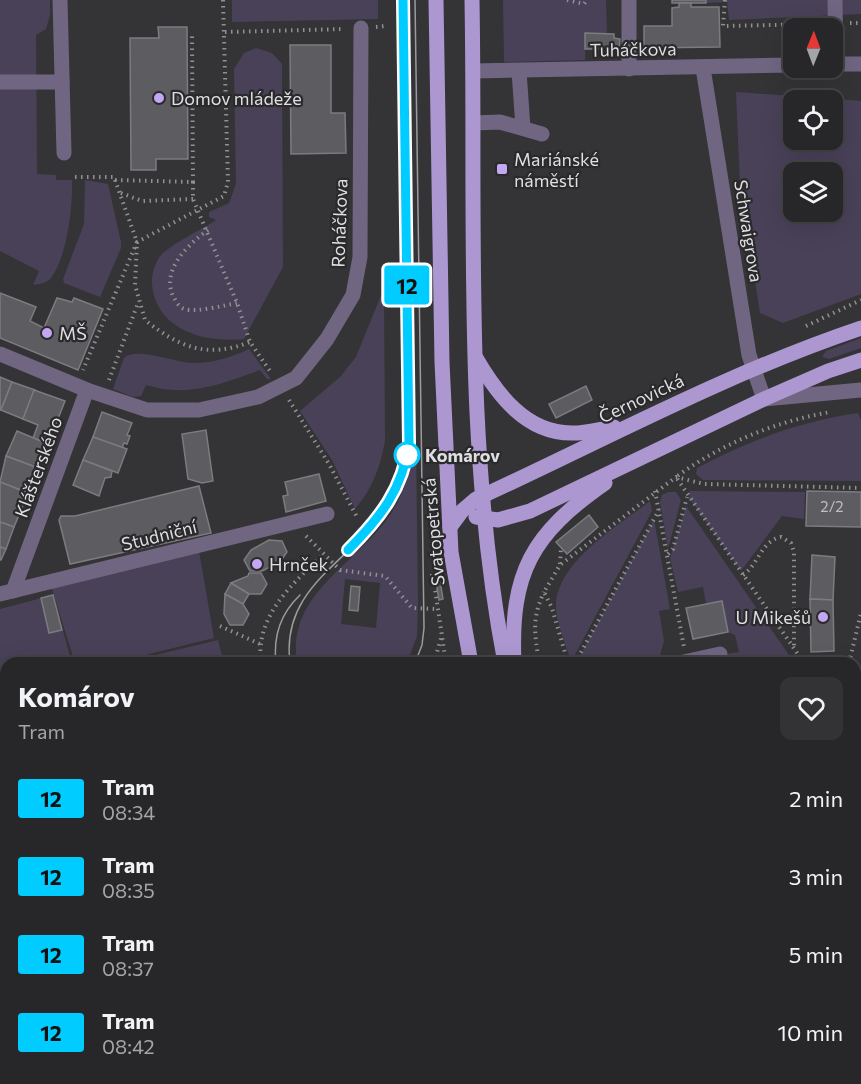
<!DOCTYPE html>
<html lang="en">
<head>
<meta charset="utf-8">
<style>
	:root { --surface:#272628; --page:#333234; --text:#f1f3f6; --muted:#a4a5a8; --line:#434345 }
	body { margin:0; font-family:Commissioner,sans-serif; background:var(--page); color:var(--text); height:100vh; display:flex; flex-direction:column; font-size:22px; white-space:nowrap }
	* { box-sizing:border-box; margin:0 }
	p { font-size:20px; color:var(--muted) }
	.icon { flex:none; width:33px; height:33px; fill:none; stroke:currentColor; stroke-width:2; stroke-linecap:round; stroke-linejoin:round }
	.map { position:relative; flex:1; overflow:hidden }
	.drawer { position:absolute; left:0px; top:657px; width:861px; height:428px; display:flex; flex-direction:column; background:var(--surface); border-radius:18px 18px 0 0; box-shadow:0 6px 24px #0002,0 0 0 2px var(--line) }
	.drawer>* { flex:none }
	.badge { padding:0 12px; border-radius:4px; font-size:21px; line-height:39px }
	.needle { width:39px; rotate:1deg }
	.buttons { position:absolute; left:783px; top:18px; display:grid; gap:12px }
	.buttons a { display:grid; place-items:center; width:60px; height:60px; border-radius:12px; background:var(--surface); box-shadow:0 6px 24px #0002,0 0 0 2px var(--line); font-size:30px }
	.map>.badge { position:absolute; translate:-50% -50%; box-shadow:0 0 0 3px #fff }
	.round { display:grid; place-items:center; flex:none; width:63px; height:63px; border-radius:12px; background:var(--page) }
	.overview { display:flex; align-items:center; justify-content:space-between; height:102px; padding:0 18px }
	h1 { font-size:28px; font-weight:700; line-height:45px }
	ul { padding:0; list-style:none }
	li { display:flex; align-items:center; gap:18px; height:78px; padding:0 18px }
	li div { flex:1 }
	li b { display:block; font-size:22px }
	li em { font-style:normal }
	li .badge { min-width:66px; font-weight:700; text-align:center }
	.map>svg:first-child { display:block }
	.green { fill:#494158; fill-rule:evenodd }
	.building { fill:#5d5c60; stroke:#7c7b7f; stroke-width:1.5 }
	.lines { fill:none; stroke-linecap:round; stroke-linejoin:round }
	.path { stroke:#919092; stroke-width:4; stroke-dasharray:1.5 4.5; stroke-linecap:butt }
	.minor { stroke:#706682; stroke-width:15 }
	.major { stroke:#ac97d0; stroke-width:15 }
	.tram { stroke:#9c9b9d; stroke-width:1.5 }
	.line-casing { stroke:#fff; stroke-width:14 }
	.line { stroke:#0cf; stroke-width:9 }
	.poi-dot { fill:#c3a7f2; stroke:#2a292c; stroke-width:2 }
	.stop-dot { fill:#fff; stroke:#0cf; stroke-width:3 }
	.labels { text-anchor:middle; dominant-baseline:central; stroke-width:4.5; stroke-linejoin:round; paint-order:stroke }
	.number-label { font-size:15px; fill:#bebec0 }
	.street-label { font-size:18px; fill:#dfdee0; stroke:#2a292c }
	.poi-label { font-size:18px; fill:#dfdee0; stroke:#2a292c; text-anchor:start }
	.stop-label { font-size:18px; font-weight:bold; fill:#dfdee0; stroke:#2a292c; text-anchor:start }
</style>
</head>
<body>
<div class="map">
<svg width="861" height="1084" viewBox="0 0 861 1084">
	<rect width="100%" height="100%" fill="#343336"/>
	<g class="green">
		<path d="M0,0H50V15L46,29L36,35L37,174L56,175V180H72C73,206 67,257 51,278C47,283 40,284 33,285L39,271L0,251Z"/>
		<polygon points="232,0 378,0 378,19 232,22"/>
		<polygon points="503,0 606,0 607,34 585,33 585,60 504,62"/>
		<polygon points="706,0 861,0 861,14 729,20 727,2 706,3"/>
		<path d="M256,48L272,53L282,64L283,267L244,339C205,343 157,331 152,285C151,276 155,262 161,255C173,243 201,230 216,220L209,217V212L229,203L236,184L234,69L244,53Z"/>
		<path d="M736,92L861,101V294L783,323L760,313L740,185ZM794,100H832V140H794ZM794,172H832V212H794Z"/>
		<polygon points="85,180 108,184 121,242 121,248 100,297 64,283 63,279 84,224"/>
		<path d="M384,288L385,441C380,467 373,488 355,509L332,460L300,411L340,377L356,357Z"/>
		<polygon points="861,338 861,348 829,359 822,357 826,351"/>
		<path d="M249,349L271,379H267L260,370C222,384 187,398 146,385L141,396L133,397L113,389L124,358C137,346 175,363 194,363C213,363 232,357 249,349Z"/>
		<path d="M858,413L861,420V481L703,480L696,474L697,468C751,440 797,422 858,413Z"/>
		<path d="M416,443L418,602L417,636L407,663H297C286,592 360,563 392,512C405,491 412,467 416,443ZM345,579L380,583L376,628L341,624Z"/>
		<polygon points="690,491 805,492 804,519 782,516 741,571 689,498"/>
		<polygon points="668,492 676,492 681,500 668,549 660,502 662,495"/>
		<path d="M650,501L652,511L571,662C567,646 557,626 556,609C554,563 618,526 650,501Z"/>
		<polygon points="686,506 791,658 731,658 726,654 739,652 735,635 728,632 722,601 706,604 703,587 678,592 670,558"/>
		<polygon points="654,519 670,609 659,611 664,641 658,663 576,663"/>
		<polygon points="199,551 214,638 113,663 75,663 51,586"/>
		<polygon points="53,595 72,663 6,663 6,855 0,855 0,609"/>
		<polygon points="218,640 224,663 122,663"/>
		<polygon points="0,1016 6,1017 6,1078 212,1078 212,1084 0,1084"/>
	</g>
	<g class="building">
		<rect x="672" y="0" width="34" height="3"/>
		<polygon points="679,3 691,3 691,7 719,7 720,47 644,48 644,26 672,26 672,8 679,7"/>
		<polygon points="158,27 187,27 188,159 156,159 156,170 131,170 130,38 159,38"/>
		<polygon points="585,33 614,34 614,38 620,39 619,49 585,49"/>
		<polygon points="290,45 331,45 331,113 345,113 346,153 291,154"/>
		<polygon points="0,293 36,307 30,321 44,328 57,298 72,302 74,298 103,309 78,370 0,338"/>
		<polygon points="0,377 12,382 1,410 0,410"/>
		<polygon points="12,382 35,390 23,419 1,410"/>
		<polygon points="586,386 592,400 556,418 549,404"/>
		<polygon points="34,390 65,401 48,444 33,438 38,425 23,419"/>
		<polygon points="102,412 132,423 127,435 130,436 127,444 124,443 122,448 93,437"/>
		<polygon points="206,430 213,481 202,483 188,479 182,434"/>
		<polygon points="17,431 48,444 38,468 6,456"/>
		<polygon points="93,437 127,449 118,473 83,460"/>
		<polygon points="6,456 38,468 28,493 0,482"/>
		<polygon points="83,460 112,471 111,477 105,478 99,496 73,485"/>
		<polygon points="319,474 326,501 286,512 283,496 288,495 285,482"/>
		<polygon points="0,482 28,493 14,527 0,522"/>
		<polygon points="199,486 211,533 70,564 59,520 61,516 75,516"/>
		<polygon points="807,491 861,492 861,527 806,526"/>
		<polygon points="589,515 598,527 567,554 556,542"/>
		<polygon points="0,522 14,527 6,549 0,547"/>
		<polygon points="269,540 282,541 287,552 280,562 262,571 250,571 244,560 251,550"/>
		<polygon points="0,547 6,549 1,560 0,560"/>
		<polygon points="812,555 835,557 833,600 810,599"/>
		<polygon points="249,573 261,573 267,584 261,594 249,594 231,583 248,576"/>
		<polygon points="435,575 439,575 443,599 439,600"/>
		<polygon points="231,583 249,594 243,604 225,594"/>
		<polygon points="351,586 360,587 358,611 349,610"/>
		<polygon points="225,594 243,604 249,614 243,625 230,625 224,614"/>
		<polygon points="53,595 62,630 49,633 41,598"/>
		<polygon points="810,599 833,600 834,651 811,652"/>
		<polygon points="722,601 728,632 693,639 686,608"/>
		<polygon points="861,828 861,859 855,861 855,829"/>
		<polygon points="0,908 6,908 6,951 1,951"/>
		<rect x="230" y="1078" width="26" height="6"/>
		<polygon points="427,1078 442,1078 443,1084 406,1084"/>
		<polygon points="678,1078 711,1078 714,1084 681,1084"/>
	</g>
	<g class="lines">
		<g class="path">
			<path d="M223,0L228,182L224,196L137,242L135,285L145,320C179,347 207,359 250,342"/>
			<polyline points="567,0 584,4 587,0"/>
			<polyline points="725,0 723,26 818,24"/>
			<polyline points="850,23 861,23"/>
			<polyline points="376,27 385,26"/>
			<polyline points="225,32 344,29"/>
			<polyline points="75,177 114,177 137,242 83,370"/>
			<polyline points="115,180 193,182 192,34"/>
			<polyline points="193,182 193,199 237,303 250,342 272,374"/>
			<polyline points="121,193 142,201 193,199"/>
			<path d="M208,230C189,244 161,269 173,296C176,301 179,308 185,309C196,313 225,305 237,303"/>
			<polyline points="806,326 861,300"/>
			<polyline points="109,380 138,303"/>
			<polyline points="289,400 329,464 358,519"/>
			<polyline points="655,491 684,647"/>
			<polyline points="306,536 340,570 385,576 412,608 437,609"/>
			<polyline points="668,554 673,549 687,497"/>
			<polyline points="560,564 561,548"/>
			<path d="M743,575C759,564 761,541 781,537L791,543L794,552V647"/>
			<polyline points="430,576 433,576 446,663"/>
			<polyline points="220,626 260,644"/>
			<polyline points="734,660 845,663"/>
			<path d="M261,663C255,616 292,584 324,554"/>
			<polyline points="434,663 441,638"/>
			<path d="M539,663C535,634 531,620 544,592"/>
			<polyline points="568,663 552,608 544,592 560,565 676,477 704,484 861,488"/>
			<polyline points="575,663 659,510"/>
			<path d="M804,663L676,477C721,444 776,421 831,412"/>
			<polyline points="849,663 861,613"/>
			<polyline points="855,696 861,731"/>
			<polyline points="855,737 861,746"/>
			<polyline points="516,1078 516,1084"/>
		</g>
		<g class="minor">
			<polyline points="60,0 64,153"/>
			<polyline points="629,0 629,69"/>
			<polyline points="835,0 836,64"/>
			<polyline points="832,64 861,64"/>
			<polyline points="703,68 749,355 764,399 861,390"/>
			<polyline points="473,71 794,65"/>
			<polyline points="519,71 523,128"/>
			<polyline points="0,82 62,82"/>
			<polyline points="474,123 500,122 542,134"/>
			<polyline points="0,354 87,390 147,410 199,410 258,397 296,378 327,339 353,295 360,257 361,28"/>
			<polyline points="13,591 87,390"/>
			<polyline points="0,594 327,514"/>
			<polyline points="679,663 720,654"/>
			<polyline points="855,801 861,800"/>
			<polyline points="0,880 6,880"/>
			<polyline points="472,1078 479,1084"/>
			<polyline points="603,1084 612,1078"/>
		</g>
		<g class="major">
			<polyline points="436,0 442,362 451,552 471,663"/>
			<path d="M472,0C476,221 463,445 505,663"/>
			<path d="M476,358C497,394 526,434 573,433C586,433 600,429 614,427"/>
			<polyline points="476,517 498,520 530,511 764,399 828,371 861,360"/>
			<path d="M450,527L462,511L476,499C604,440 727,373 861,328"/>
			<path d="M514,663C510,572 532,534 605,483"/>
			<polyline points="633,1078 635,1084"/>
		</g>
		<g class="tram">
			<polyline points="415,0 424,628 422,645 415,663"/>
			<path d="M276,663C273,637 281,613 300,595"/>
			<path d="M290,663C280,585 354,561 388,505C406,476 410,445 409,412L403,0"/>
		</g>
	</g>
	<g class="lines">
		<g class="line-casing">
			<path id="line" d="M348,550C380,518 403,489 409,443L403,0"/>
		</g>
		<use href="#line" class="line"/>
	</g>
	<g class="poi-dot">
		<circle cx="159" cy="98" r="6"/>
		<rect x="496" y="163" width="12" height="12" rx="3"/>
		<circle cx="47" cy="333" r="6"/>
		<circle cx="257" cy="564" r="6"/>
		<circle cx="823" cy="617" r="6"/>
	</g>
	<circle class="stop-dot" cx="407" cy="455" r="12"/>
	<g class="labels">
		<g class="number-label">
			<text x="832" y="506">2/2</text>
		</g>
		<g class="street-label">
			<text transform="translate(633 49) rotate(-1)">Tuháčkova</text>
			<text transform="translate(339 223) rotate(-88)">Roháčkova</text>
			<text transform="translate(749 231) rotate(81)">Schwaigrova</text>
			<text transform="translate(641 398) rotate(-25)">Černovická</text>
			<text transform="translate(38 467) rotate(-70)">Klášterského</text>
			<text transform="translate(433 532) rotate(-95)">Svatopetrská</text>
			<text transform="translate(159 535) rotate(-14)">Studniční</text>
		</g>
		<g class="poi-label">
			<text x="171" y="98">Domov mládeže</text>
			<text x="514" y="159">Mariánské<tspan x="514" dy="21">náměstí</tspan></text>
			<text x="59" y="333">MŠ</text>
			<text x="269" y="564">Hrnček</text>
			<text x="811" y="617" text-anchor="end">U Mikešů</text>
		</g>
		<g class="stop-label">
			<text x="425" y="455">Komárov</text>
		</g>
	</g>
</svg>
<div class="buttons">
<a><svg class="needle" viewBox="-14 -14 28 28"><path d="M0-13l5 13h-10z" fill="#e53935"/><path d="M0 13l5-13h-10z" fill="#a4a5a8"/></svg></a>
<a><svg class="icon" aria-label="locate" viewBox="0 0 24 24"><circle cx="12" cy="12" r="6"/><path d="M12 2v4M12 18v4M2 12h4M18 12h4"/></svg></a>
<a><svg class="icon" aria-label="layers" viewBox="0 0 24 24"><path d="M12 4l9 5-9 5-9-5zM3 14l9 5 9-5"/></svg></a>
</div>
<b class="badge" style="left:407px;top:285px;background:#0cf;color:#111">12</b>
<section class="drawer">
<div class="overview"><div><h1>Komárov</h1><p>Tram</p></div><a class="round"><svg class="icon" aria-label="heart" viewBox="0 0 24 24"><path d="M12 20l-8-8c-3-5 5-10 8-4 3-6 11-1 8 4z"/></svg></a></div>
<ul>
<li><span class="badge" style="background:#0cf;color:#111">12</span><div><b>Tram</b><p>08:34</p></div><em>2 min</em></li>
<li><span class="badge" style="background:#0cf;color:#111">12</span><div><b>Tram</b><p>08:35</p></div><em>3 min</em></li>
<li><span class="badge" style="background:#0cf;color:#111">12</span><div><b>Tram</b><p>08:37</p></div><em>5 min</em></li>
<li><span class="badge" style="background:#0cf;color:#111">12</span><div><b>Tram</b><p>08:42</p></div><em>10 min</em></li>
</ul>
</section>
</div>
</body>
</html>
